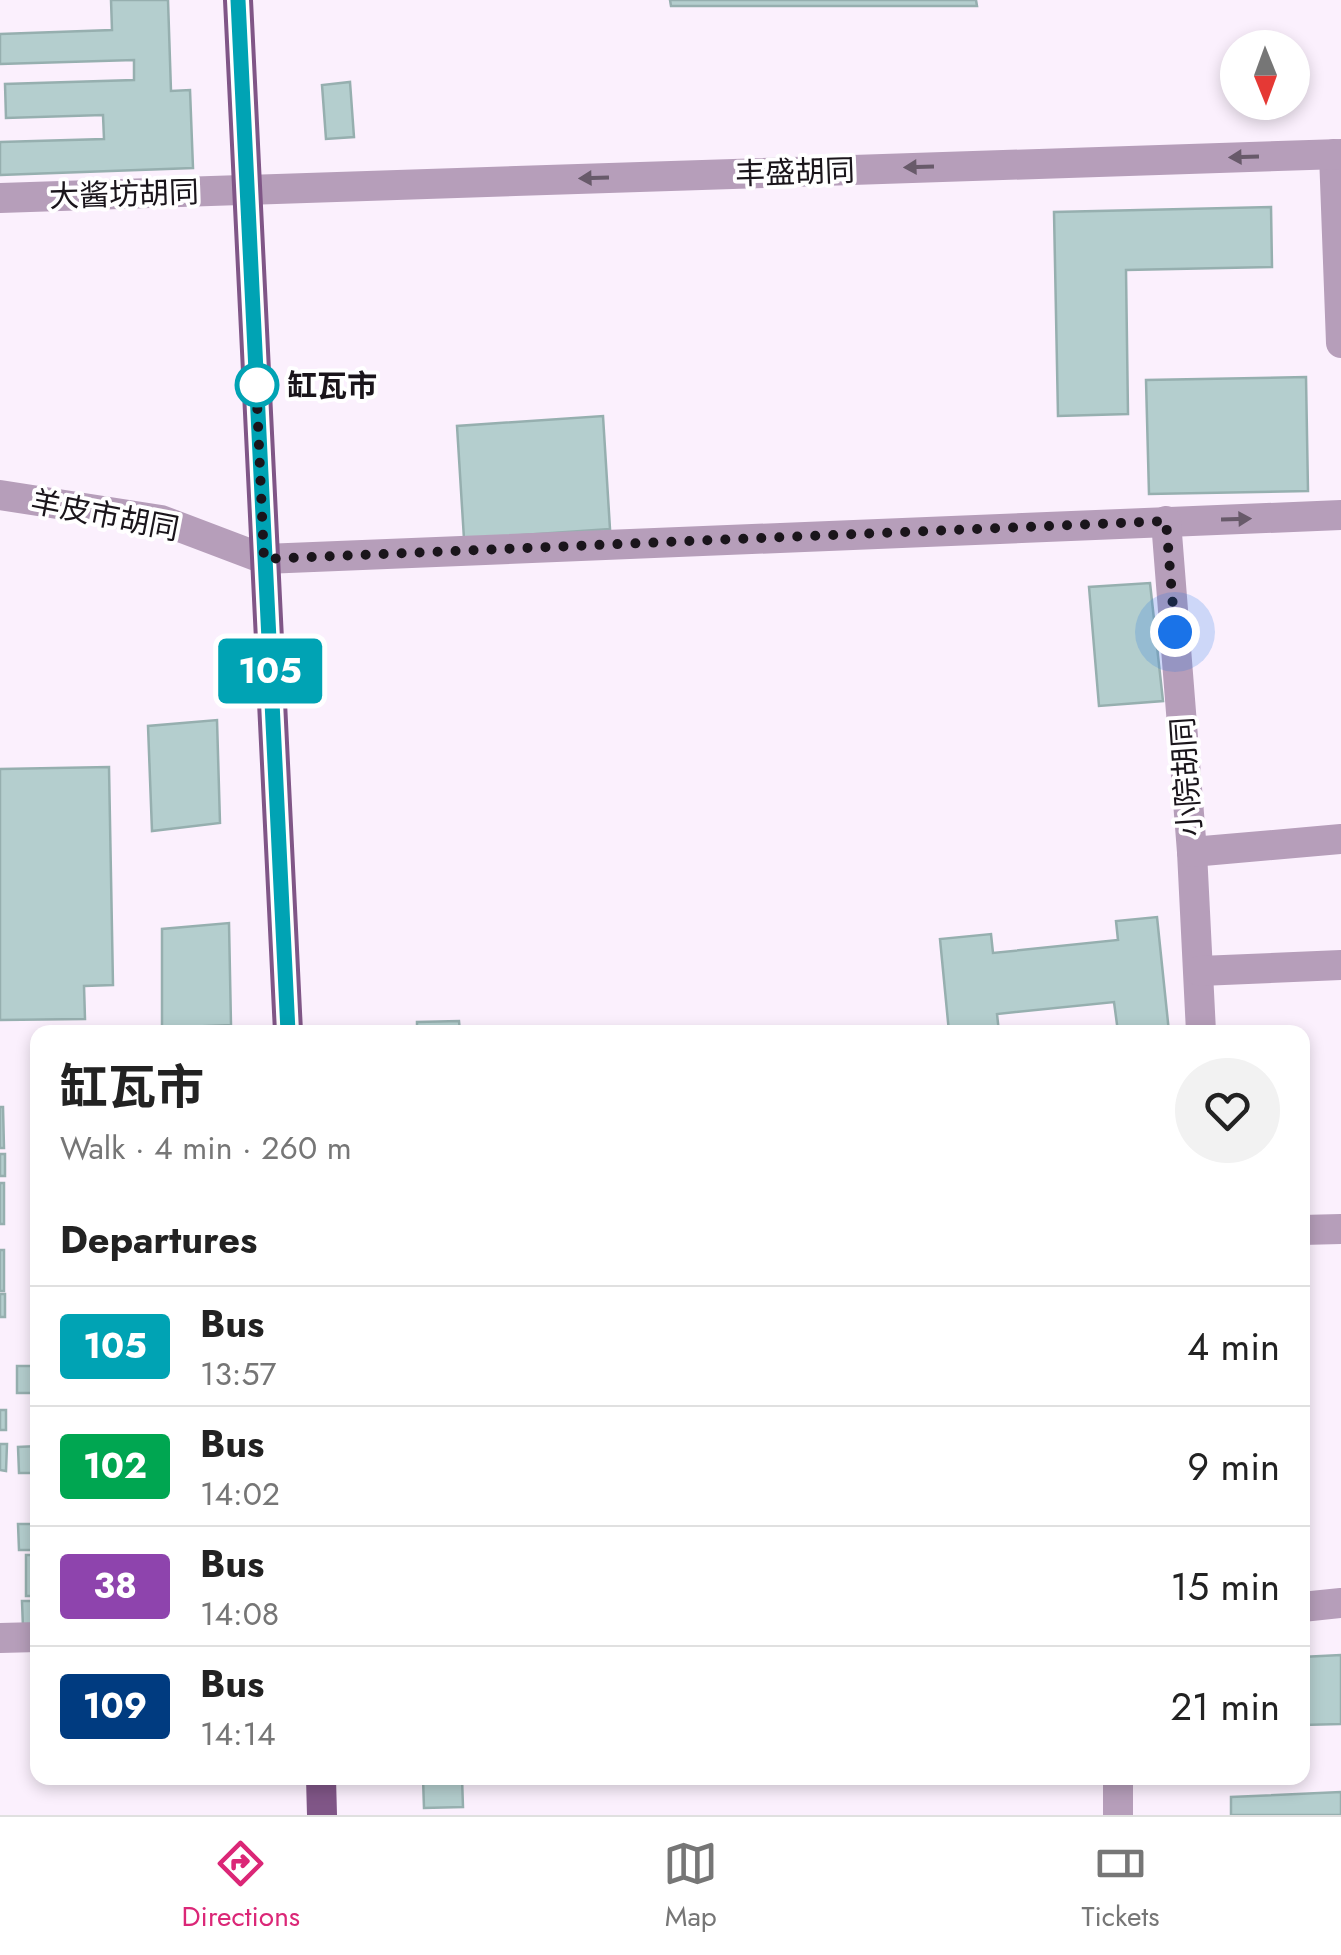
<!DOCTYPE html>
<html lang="en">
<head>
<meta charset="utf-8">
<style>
	:root { --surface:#fff; --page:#f2f2f2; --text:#222; --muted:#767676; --line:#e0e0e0; --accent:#db2777 }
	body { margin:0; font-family:Jost,"Noto Sans SC",sans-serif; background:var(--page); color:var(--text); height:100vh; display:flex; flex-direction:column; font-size:38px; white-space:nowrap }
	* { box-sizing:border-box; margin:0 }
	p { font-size:32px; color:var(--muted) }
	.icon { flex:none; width:55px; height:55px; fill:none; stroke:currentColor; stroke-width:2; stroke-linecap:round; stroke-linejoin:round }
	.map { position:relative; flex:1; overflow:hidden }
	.panel { position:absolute; left:30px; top:1025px; width:1280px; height:760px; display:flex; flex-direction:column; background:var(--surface); border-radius:20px; box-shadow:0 5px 15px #0003 }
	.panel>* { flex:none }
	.badge { padding:0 20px; border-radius:8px; font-size:35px; line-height:65px }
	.needle { width:65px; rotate:179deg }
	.tools { position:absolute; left:1220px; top:30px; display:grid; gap:20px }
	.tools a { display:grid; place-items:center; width:90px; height:90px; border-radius:50%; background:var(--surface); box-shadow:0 5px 15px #0003; font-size:50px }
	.you { position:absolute; width:50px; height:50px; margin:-25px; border:8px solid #fff; border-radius:50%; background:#1a73e8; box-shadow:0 0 0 15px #1a73e833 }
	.map>.badge { position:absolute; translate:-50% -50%; box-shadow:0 0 0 5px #fff }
	h2 { padding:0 30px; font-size:38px; line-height:90px }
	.round { display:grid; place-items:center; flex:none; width:105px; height:105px; border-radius:52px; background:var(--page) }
	.summary { display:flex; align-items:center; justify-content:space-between; height:170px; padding:0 30px }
	h1 { font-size:48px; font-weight:700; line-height:75px }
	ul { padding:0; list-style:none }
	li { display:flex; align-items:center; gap:30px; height:120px; padding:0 30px; border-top:2px solid var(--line) }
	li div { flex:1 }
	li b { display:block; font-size:38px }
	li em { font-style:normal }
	li .badge { min-width:110px; font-weight:700; text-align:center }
	.tab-bar { display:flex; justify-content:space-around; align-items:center; height:140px; border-top:2px solid var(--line); background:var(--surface); font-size:28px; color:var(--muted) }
	.tab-bar a { display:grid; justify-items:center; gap:5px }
	.tab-bar .active { color:var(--accent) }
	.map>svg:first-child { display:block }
	.building { fill:#b4cece; stroke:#96afaf; stroke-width:2.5 }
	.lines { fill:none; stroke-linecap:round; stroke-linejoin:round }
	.minor { stroke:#b69eba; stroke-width:30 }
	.major { stroke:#805687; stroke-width:30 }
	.oneway { fill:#685a6a }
	.line-casing { stroke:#fff; stroke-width:22 }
	.line { stroke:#00a3b4; stroke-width:15 }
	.walk { stroke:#1a151b; stroke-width:10; stroke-dasharray:0 18 }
	.stop-dot { fill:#fff; stroke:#00a3b4; stroke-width:5 }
	.labels { text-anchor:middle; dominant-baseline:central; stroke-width:8; stroke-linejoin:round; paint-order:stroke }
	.street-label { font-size:30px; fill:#1a151b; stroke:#fff }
	.stop-label { font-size:30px; font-weight:bold; fill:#1a151b; stroke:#fff; text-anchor:start }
</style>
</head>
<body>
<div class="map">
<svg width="1341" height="1815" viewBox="0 0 1341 1815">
	<rect width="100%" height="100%" fill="#fbf0fd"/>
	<g class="building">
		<polygon points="111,0 168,0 171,91 190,90 193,168 0,175 0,142 104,139 103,115 6,118 5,84 134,80 134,60 0,64 0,34 112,30"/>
		<polygon points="670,0 976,0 977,6 671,6"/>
		<polygon points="350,82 354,137 326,139 322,85"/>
		<polygon points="1271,207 1272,267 1126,270 1128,414 1058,416 1054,212"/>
		<polygon points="1306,377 1308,491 1149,494 1146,380"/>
		<polygon points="603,416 610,529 464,539 457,426"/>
		<polygon points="1150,583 1163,701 1099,706 1089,587"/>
		<polygon points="217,720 220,823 152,831 148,726"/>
		<polygon points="109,767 113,985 84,986 85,1019 0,1020 0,769"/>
		<polygon points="1157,917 1169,1032 1118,1032 1114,1002 997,1014 999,1032 949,1032 940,939 991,934 993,953 1118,940 1116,921"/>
		<polygon points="229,923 231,1025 162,1028 162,929"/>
		<polygon points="459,1021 460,1032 417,1032 417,1022"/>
		<polygon points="0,1107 3,1107 4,1148 0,1148"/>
		<rect x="0" y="1154" width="5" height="22"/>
		<rect x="0" y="1183" width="4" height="41"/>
		<rect x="0" y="1250" width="4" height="41"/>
		<rect x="0" y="1294" width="5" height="23"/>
		<rect x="17" y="1366" width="21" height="27"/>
		<rect x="0" y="1410" width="6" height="20"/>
		<polygon points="0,1444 7,1444 6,1471 0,1470"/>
		<polygon points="38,1446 38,1473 19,1473 18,1447"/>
		<polygon points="18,1524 38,1524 38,1550 19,1550"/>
		<rect x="26" y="1555" width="12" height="41"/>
		<polygon points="22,1601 38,1601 38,1627 23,1628"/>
		<polygon points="1341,1655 1341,1724 1302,1725 1302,1657"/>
		<polygon points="423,1778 462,1778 463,1807 424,1808"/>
		<polygon points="1341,1792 1341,1815 1231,1815 1231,1797"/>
	</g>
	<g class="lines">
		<g class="minor">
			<polyline points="1334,154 1341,343"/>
			<polyline points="0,198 1341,154"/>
			<polyline points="0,495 161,520 264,559 1341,515"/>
			<polyline points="1166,521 1192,852 1201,1032"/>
			<polyline points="1192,852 1341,839"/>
			<polyline points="1200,971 1341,965"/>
			<polyline points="1302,1230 1341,1229"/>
			<polyline points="1302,1607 1341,1603"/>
			<polyline points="0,1638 38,1637"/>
			<polyline points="1118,1778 1118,1815"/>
		</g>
		<g class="major">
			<polyline points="238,0 288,1032"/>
			<polyline points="321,1778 322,1815"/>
		</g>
	</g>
	<defs><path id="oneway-solid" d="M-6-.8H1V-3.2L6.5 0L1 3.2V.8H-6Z" transform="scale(2.5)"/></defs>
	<g class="oneway">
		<use href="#oneway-solid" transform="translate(1244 157) rotate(178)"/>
		<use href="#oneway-solid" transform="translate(919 167) rotate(178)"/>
		<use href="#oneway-solid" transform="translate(594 178) rotate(178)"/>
		<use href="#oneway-solid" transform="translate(1236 519) rotate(-2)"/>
	</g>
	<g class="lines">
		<g class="line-casing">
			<polyline id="line" points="238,0 288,1032"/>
		</g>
		<use href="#line" class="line"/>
		<polyline class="walk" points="257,385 256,379 264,559 1166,521 1175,632"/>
	</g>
	<circle class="stop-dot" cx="257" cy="385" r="20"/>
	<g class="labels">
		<g class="street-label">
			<text transform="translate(795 172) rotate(-2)">丰盛胡同</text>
			<text transform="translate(124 194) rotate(-2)">大酱坊胡同</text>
			<text transform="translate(105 515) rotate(11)">羊皮市胡同</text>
			<text transform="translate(1186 777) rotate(-94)">小院胡同</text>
		</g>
		<g class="stop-label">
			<text x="287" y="385">缸瓦市</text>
		</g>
	</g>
</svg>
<div class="tools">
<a><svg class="needle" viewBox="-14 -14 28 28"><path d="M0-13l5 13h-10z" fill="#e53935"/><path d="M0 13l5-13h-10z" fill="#767676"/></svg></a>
</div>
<div class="you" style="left:1175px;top:632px"></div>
<b class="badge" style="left:270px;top:671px;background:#00a3b4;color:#fff">105</b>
<section class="panel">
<div class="summary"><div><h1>缸瓦市</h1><p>Walk · 4 min · 260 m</p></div><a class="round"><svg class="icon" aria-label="heart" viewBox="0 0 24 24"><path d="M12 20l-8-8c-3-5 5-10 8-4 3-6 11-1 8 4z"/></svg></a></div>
<h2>Departures</h2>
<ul>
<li><span class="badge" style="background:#00a3b4;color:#fff">105</span><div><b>Bus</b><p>13:57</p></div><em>4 min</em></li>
<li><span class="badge" style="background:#00a651;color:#fff">102</span><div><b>Bus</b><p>14:02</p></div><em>9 min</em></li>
<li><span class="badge" style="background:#8e44ad;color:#fff">38</span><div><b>Bus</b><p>14:08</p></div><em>15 min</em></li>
<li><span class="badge" style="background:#003b80;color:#fff">109</span><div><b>Bus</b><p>14:14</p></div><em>21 min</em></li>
</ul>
</section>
</div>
<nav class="tab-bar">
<a class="active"><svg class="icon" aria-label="directions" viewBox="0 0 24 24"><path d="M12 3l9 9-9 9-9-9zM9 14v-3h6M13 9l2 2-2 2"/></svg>Directions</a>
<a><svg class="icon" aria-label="map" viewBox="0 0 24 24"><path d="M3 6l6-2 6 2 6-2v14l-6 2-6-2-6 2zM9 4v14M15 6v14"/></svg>Map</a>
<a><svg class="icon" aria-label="tickets" viewBox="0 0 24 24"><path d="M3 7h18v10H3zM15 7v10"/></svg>Tickets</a>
</nav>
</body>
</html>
